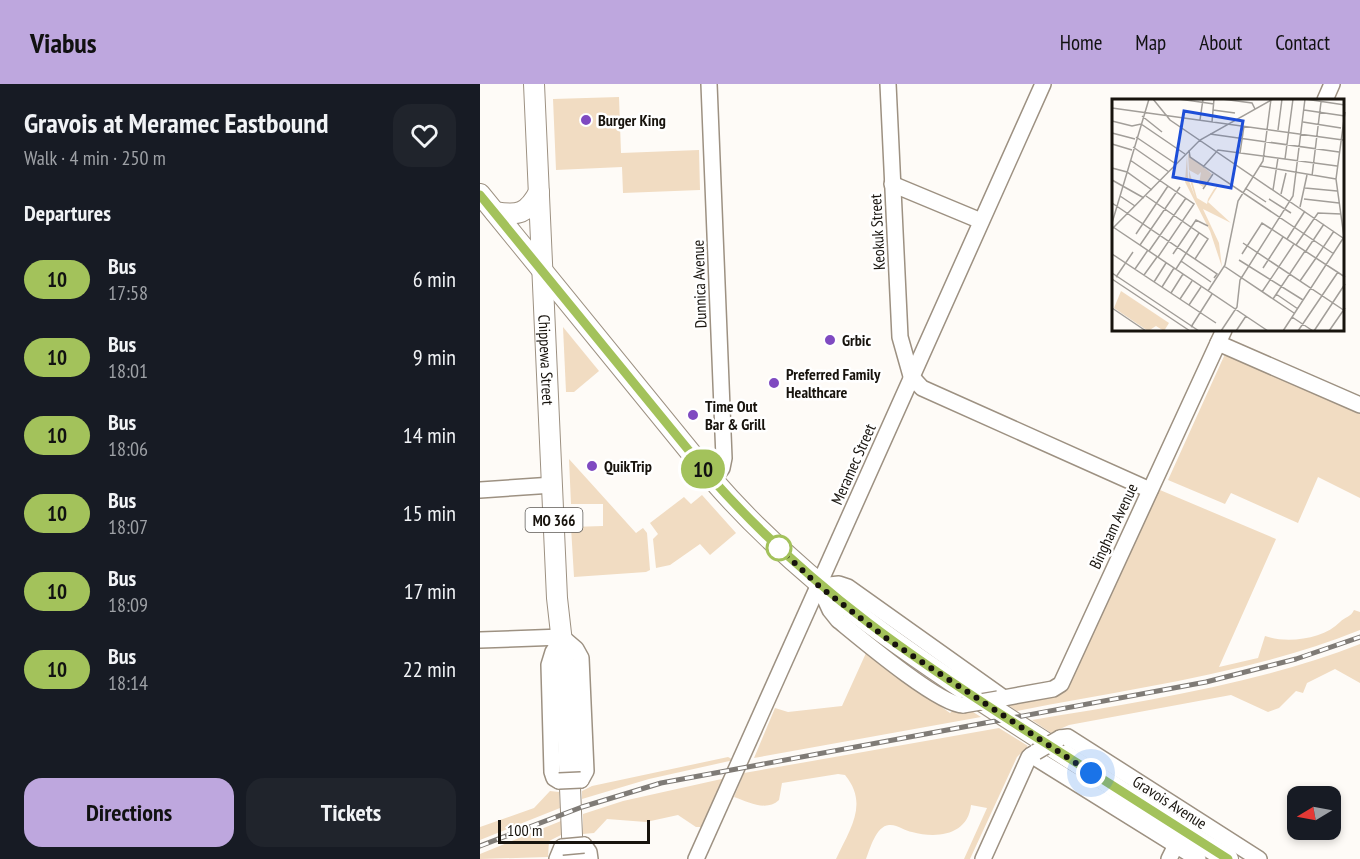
<!DOCTYPE html>
<html lang="en">
<head>
<meta charset="utf-8">
<style>
	:root { --surface:#171b24; --page:#20242c; --text:#f1f3f6; --muted:#9ea1a6; --accent:#bea7de }
	body { margin:0; font-family:"PT Sans Narrow",sans-serif; background:var(--page); color:var(--text); height:100vh; display:flex; flex-direction:column; font-size:22px; white-space:nowrap }
	* { box-sizing:border-box; margin:0 }
	p { font-size:20px; color:var(--muted) }
	.icon { flex:none; width:33px; height:33px; fill:none; stroke:currentColor; stroke-width:2; stroke-linecap:round; stroke-linejoin:round }
	.map { position:relative; flex:1; overflow:hidden }
	.panel { display:flex; flex-direction:column; background:var(--surface); width:480px }
	.panel>* { flex:none }
	.badge { padding:0 12px; border-radius:20px; font-size:21px; line-height:39px }
	.needle { width:39px; rotate:260deg }
	.buttons { position:absolute; left:807px; top:702px; display:grid; gap:12px }
	.buttons a { display:grid; place-items:center; width:54px; height:54px; border-radius:12px; background:var(--surface); box-shadow:0 3px 9px #0003; font-size:30px }
	.scale { position:absolute; left:18px; bottom:15px; width:152px; box-sizing:border-box; padding-left:6px; border:3px solid #17130d; border-top:0; font-size:16px; line-height:21px; white-space:nowrap; color:#17130d; -webkit-text-stroke:4px #fff; paint-order:stroke }
	.you { position:absolute; width:30px; height:30px; margin:-15px; border:4px solid #fff; border-radius:50%; background:#1a73e8; box-shadow:0 0 0 9px #1a73e833 }
	.map>.badge { position:absolute; translate:-50% -50%; box-shadow:0 0 0 3px #fff }
	h2 { padding:0 24px; font-size:22px; line-height:54px }
	.round { display:grid; place-items:center; flex:none; width:63px; height:63px; border-radius:18px; background:var(--page) }
	.summary { display:flex; align-items:center; justify-content:space-between; height:102px; padding:0 24px }
	h1 { font-size:28px; font-weight:600; line-height:45px }
	.cta { display:flex; gap:12px; margin-top:auto; padding:12px 24px }
	.cta a { flex:1; height:69px; border-radius:18px; background:var(--accent); color:#111; font-size:24px; font-weight:600; line-height:69px; text-align:center }
	.cta a+a { background:var(--page); color:var(--text) }
	ul { padding:0; list-style:none }
	li { display:flex; align-items:center; gap:18px; height:78px; padding:0 24px }
	li div { flex:1 }
	li b { display:block; font-size:22px }
	li em { font-style:normal }
	li .badge { min-width:66px; font-weight:700; text-align:center }
	header { display:flex; align-items:center; gap:36px; box-sizing:border-box; height:84px; padding:0 30px; background:var(--accent); color:#111 }
	header strong { font-size:28px }
	nav { display:flex; gap:33px; margin-inline-start:auto; font-size:21px }
	main { display:flex; flex:1; min-height:0 }
	.map>svg:first-child { display:block }
	.green { fill:#f1dcc2 }
	.lines { fill:none; stroke-linecap:round; stroke-linejoin:round }
	.minor-casing { stroke:#9d9182; stroke-width:18 }
	.major-casing { stroke:#9d9182; stroke-width:22 }
	.minor { stroke:#fff; stroke-width:15 }
	.major { stroke:#fff; stroke-width:20 }
	.rail-casing { stroke:#7f7b76; stroke-width:5 }
	.rail { stroke:#fff; stroke-width:3; stroke-dasharray:9; stroke-linecap:butt }
	.minor-bridge-casing { stroke:#9d9182; stroke-width:18; stroke-linecap:butt }
	.minor-bridge { stroke:#fff; stroke-width:15 }
	.line-casing { stroke:#fff; stroke-width:14 }
	.line { stroke:#a3c25b; stroke-width:9 }
	.walk { stroke:#17130d; stroke-width:6; stroke-dasharray:0 10.8 }
	.poi-dot { fill:#7f4ac1; stroke:#fff; stroke-width:2 }
	.stop-dot { fill:#fff; stroke:#a3c25b; stroke-width:3 }
	.labels { text-anchor:middle; dominant-baseline:central; stroke-width:5; stroke-linejoin:round; paint-order:stroke }
	.shield { fill:#fff; stroke:#5d5a56; stroke-width:1.5 }
	.shield-label { font-size:15px; font-weight:bold; fill:#17130d }
	.poi-label { font-size:16px; font-weight:bold; fill:#17130d; stroke:#fff; text-anchor:start }
	.street-label { font-size:16px; fill:#17130d; stroke:#fff }
	.inset-road { fill:none; stroke:#a29e99; stroke-width:1.5 }
	.view { fill:#1d4ed8; fill-opacity:0.15; stroke:#1d4ed8; stroke-width:3 }
	.inset-edge { fill:none; stroke:#17130d; stroke-width:3 }
</style>
</head>
<body>
<header>
<strong>Viabus</strong>
<nav><a>Home</a><a>Map</a><a>About</a><a>Contact</a></nav>
</header>
<main>
<section class="panel">
<div class="summary"><div><h1>Gravois at Meramec Eastbound</h1><p>Walk · 4 min · 250 m</p></div><a class="round"><svg class="icon" aria-label="heart" viewBox="0 0 24 24"><path d="M12 20l-8-8c-3-5 5-10 8-4 3-6 11-1 8 4z"/></svg></a></div>
<h2>Departures</h2>
<ul>
<li><span class="badge" style="background:#a3c25b;color:#111">10</span><div><b>Bus</b><p>17:58</p></div><em>6 min</em></li>
<li><span class="badge" style="background:#a3c25b;color:#111">10</span><div><b>Bus</b><p>18:01</p></div><em>9 min</em></li>
<li><span class="badge" style="background:#a3c25b;color:#111">10</span><div><b>Bus</b><p>18:06</p></div><em>14 min</em></li>
<li><span class="badge" style="background:#a3c25b;color:#111">10</span><div><b>Bus</b><p>18:07</p></div><em>15 min</em></li>
<li><span class="badge" style="background:#a3c25b;color:#111">10</span><div><b>Bus</b><p>18:09</p></div><em>17 min</em></li>
<li><span class="badge" style="background:#a3c25b;color:#111">10</span><div><b>Bus</b><p>18:14</p></div><em>22 min</em></li>
</ul>
<div class="cta"><a>Directions</a><a>Tickets</a></div>
</section>
<div class="map">
<svg width="880" height="775" viewBox="0 0 880 775">
	<rect width="100%" height="100%" fill="#fefbf7"/>
	<g class="green">
		<polygon points="139,13 141,69 219,66 220,106 143,109 142,83 76,86 73,15"/>
		<polygon points="83,243 119,287 94,308 86,308"/>
		<polygon points="745,270 880,330 880,414 838,393 818,439 751,409 745,420 688,396"/>
		<polygon points="89,375 156,449 163,444 167,449 170,486 166,488 94,493 91,443 123,442 123,420 91,420"/>
		<path d="M680,406L796,455L739,583L778,574L785,552C807,560 844,555 860,538C865,533 871,533 874,526L880,528V546C771,590 652,604 537,627L528,621L577,611L590,599L677,407Z"/>
		<polygon points="222,411 256,449 230,471 220,460 190,481 176,484 173,455 178,450 170,439 204,413 211,420"/>
		<path d="M880,560V599L855,585L827,599L823,609L816,607L799,624L788,628L751,611L589,641L571,649L552,636C659,618 779,600 880,560Z"/>
		<polygon points="386,569 470,629 473,626 493,628 501,633 274,674 295,624 308,628 362,622"/>
		<path d="M519,644L548,662L537,673L490,775H484L507,724L491,721C488,751 457,755 432,748C425,747 417,740 409,741C396,742 390,765 386,775H356C370,745 389,720 365,691L358,690L302,699L299,716C286,728 269,718 254,713L264,689Z"/>
		<polygon points="248,673 254,676 169,695 102,715 102,707 112,702"/>
		<polygon points="246,694 223,743 216,743 198,731 166,738 127,735 114,749 103,750 103,730 143,717"/>
		<polygon points="70,707 79,708 80,724 0,756 0,743 54,724"/>
		<polygon points="81,737 81,751 69,757 68,773 0,775 0,770"/>
	</g>
	<g class="lines">
		<g class="minor-casing">
			<g id="minor">
				<polyline points="229,0 244,374 242,384 233,396"/>
				<polyline points="408,0 420,253 431,292 442,304 670,406"/>
				<polyline points="845,16 852,0"/>
				<polyline points="412,100 501,137"/>
				<polyline points="738,259 880,321"/>
				<polyline points="0,406 73,401"/>
				<polyline points="339,502 359,500 368,503 524,614"/>
				<path d="M339,502L350,526L358,536C380,554 459,621 483,621"/>
				<polyline points="82,553 96,565 101,574 106,687 101,696"/>
				<polyline points="0,556 82,553"/>
				<polyline points="518,615 573,605 581,600 744,246"/>
				<path id="s1" d="M580,654L588,653L779,775"/>
				<polyline points="551,671 718,775"/>
				<polyline points="79,697 74,694 72,688 69,581 73,568 82,553"/>
				<polyline points="104,761 109,768 110,775"/>
				<polyline points="77,775 82,763"/>
				<polyline points="216,775 563,0"/>
				<polyline points="503,775 549,673 556,668"/>
				<polyline points="689,775 696,761"/>
			</g>
		</g>
		<g class="major-casing">
			<g id="major">
				<path id="s2" d="M54,0L77,514L85,585L93,775"/>
				<path d="M0,110L233,396C326,503 441,579 560,655C622,695 685,736 748,775"/>
				<path d="M15,128C38,132 47,130 59,108"/>
			</g>
		</g>
		<use href="#minor" class="minor"/>
		<use href="#major" class="major"/>
		<g class="rail-casing">
			<polyline id="rail" points="0,762 102,723 181,699 726,598 816,575 880,553"/>
		</g>
		<use href="#rail" class="rail"/>
		<g class="minor-bridge-casing">
			<g id="minor-bridge">
				<polyline points="483,621 518,615"/>
				<polyline points="556,668 580,654"/>
				<polyline points="79,697 101,696"/>
				<polyline points="82,763 104,761"/>
			</g>
		</g>
		<use href="#minor-bridge" class="minor-bridge"/>
	</g>
	<g class="lines">
		<g class="line-casing">
			<path id="line" d="M0,111L233,396C332,507 439,579 564,658C625,697 686,736 748,775"/>
		</g>
		<use href="#line" class="line"/>
		<polyline class="walk" points="299,464 339,502 410,557 611,689"/>
	</g>
	<g class="poi-dot">
		<circle cx="106" cy="36" r="6"/>
		<circle cx="350" cy="256" r="6"/>
		<circle cx="294" cy="299" r="6"/>
		<circle cx="213" cy="331" r="6"/>
		<circle cx="112" cy="382" r="6"/>
	</g>
	<circle class="stop-dot" cx="299" cy="464" r="12"/>
	<g class="labels">
		<rect class="shield" x="45.5" y="424" width="57" height="24" rx="4.5"/>
		<g class="shield-label">
			<text x="74" y="436">MO 366</text>
		</g>
		<g class="poi-label">
			<text x="118" y="36">Burger King</text>
			<text x="362" y="256">Grbic</text>
			<text x="306" y="290">Preferred Family<tspan x="306" dy="18">Healthcare</tspan></text>
			<text x="225" y="322">Time Out<tspan x="225" dy="18">Bar &amp; Grill</tspan></text>
			<text x="124" y="382">QuikTrip</text>
		</g>
		<g class="street-label">
			<text transform="translate(397 148) rotate(-93)">Keokuk Street</text>
			<text transform="translate(219 200) rotate(-92)">Dunnica Avenue</text>
			<text stroke="none"><textPath href="#s2" startOffset="276">Chippewa Street</textPath></text>
			<text transform="translate(373 380) rotate(-66)">Meramec Street</text>
			<text transform="translate(633 442) rotate(-65)">Bingham Avenue</text>
			<text stroke="none"><textPath href="#s1" startOffset="129">Gravois Avenue</textPath></text>
		</g>
	</g>
	<g transform="translate(632 15)">
		<rect width="232" height="232" fill="#fefbf7"/>
		<path d="M76,55L100,75L91,88L87,85L89,73L86,76L77,71L85,99L95,105L96,100L102,90L106,87L96,103L119,124L91,110L107,144L110,168L98,132L73,83L75,56L76,79L83,98L77,78V72ZM9,192L57,224L52,232L44,227L36,232L2,209Z" fill="#f1dcc2"/>
		<path class="inset-road" d="M41,0L58,21L231,139M67,0L102,5M110,0L140,4L143,10M193,0L233,6M0,9L231,41M101,11L123,14M192,11L233,17M30,17L50,33M88,21L91,0M0,22L20,27L29,25L73,55M100,23L102,0M191,23L229,29M166,31L170,0M0,34L23,40M98,35L227,53M24,38L64,65M0,45L20,51M21,48L57,73M77,51L78,58L222,155M128,54L132,27M173,60L181,0M18,61L82,105L46,158M148,67L224,80M91,68L106,51L225,67M0,69L15,73L40,91M200,77L209,3M0,81L32,99M133,89L154,103M193,89L225,92M91,90L101,75M161,91L166,59M169,95L174,74M8,97L23,107M34,97L96,140L83,160M157,100L179,114M192,100L227,104M0,104L105,175L102,179M188,108L195,76M0,124L37,0M1,128L156,232M0,130L88,41L161,0M24,135L56,87M175,140L193,112M131,144L233,212M28,146L68,88M184,146L206,114L229,115M37,152L74,99M194,152L212,125M0,155L104,224M61,155L84,121L96,127M130,155L150,124L233,178M204,159L222,132M127,161L191,201M69,162L99,183M112,167L182,214M151,169L171,138M23,170L36,151M64,170L87,134M0,174L87,232M32,176L45,158M4,178L21,153M0,180L78,232M188,182L204,159M42,183L54,164M50,188L62,169M96,192L113,166L126,102L151,62L159,0M150,193L182,145M59,194L71,175M164,195L186,210M68,200L80,182M161,200L193,152M77,206L89,188M0,209L34,232M180,218L201,232M79,228L100,195M109,232L125,208L128,181L181,97L193,0M124,232L134,217M171,232L232,138L224,80L233,13M186,232L226,173M202,232L233,185M217,232L233,209"/>
		<path class="view" d="M72,12L131,22L119,89L61,78Z"/>
		<rect width="232" height="232" class="inset-edge"/>
	</g>
</svg>
<div class="buttons">
<a><svg class="needle" viewBox="-14 -14 28 28"><path d="M0-13l5 13h-10z" fill="#e53935"/><path d="M0 13l5-13h-10z" fill="#9ea1a6"/></svg></a>
</div>
<div class="scale">100 m</div>
<div class="you" style="left:611px;top:689px"></div>
<b class="badge" style="left:223px;top:385px;background:#a3c25b;color:#111">10</b>
</div>
</main>
</body>
</html>
